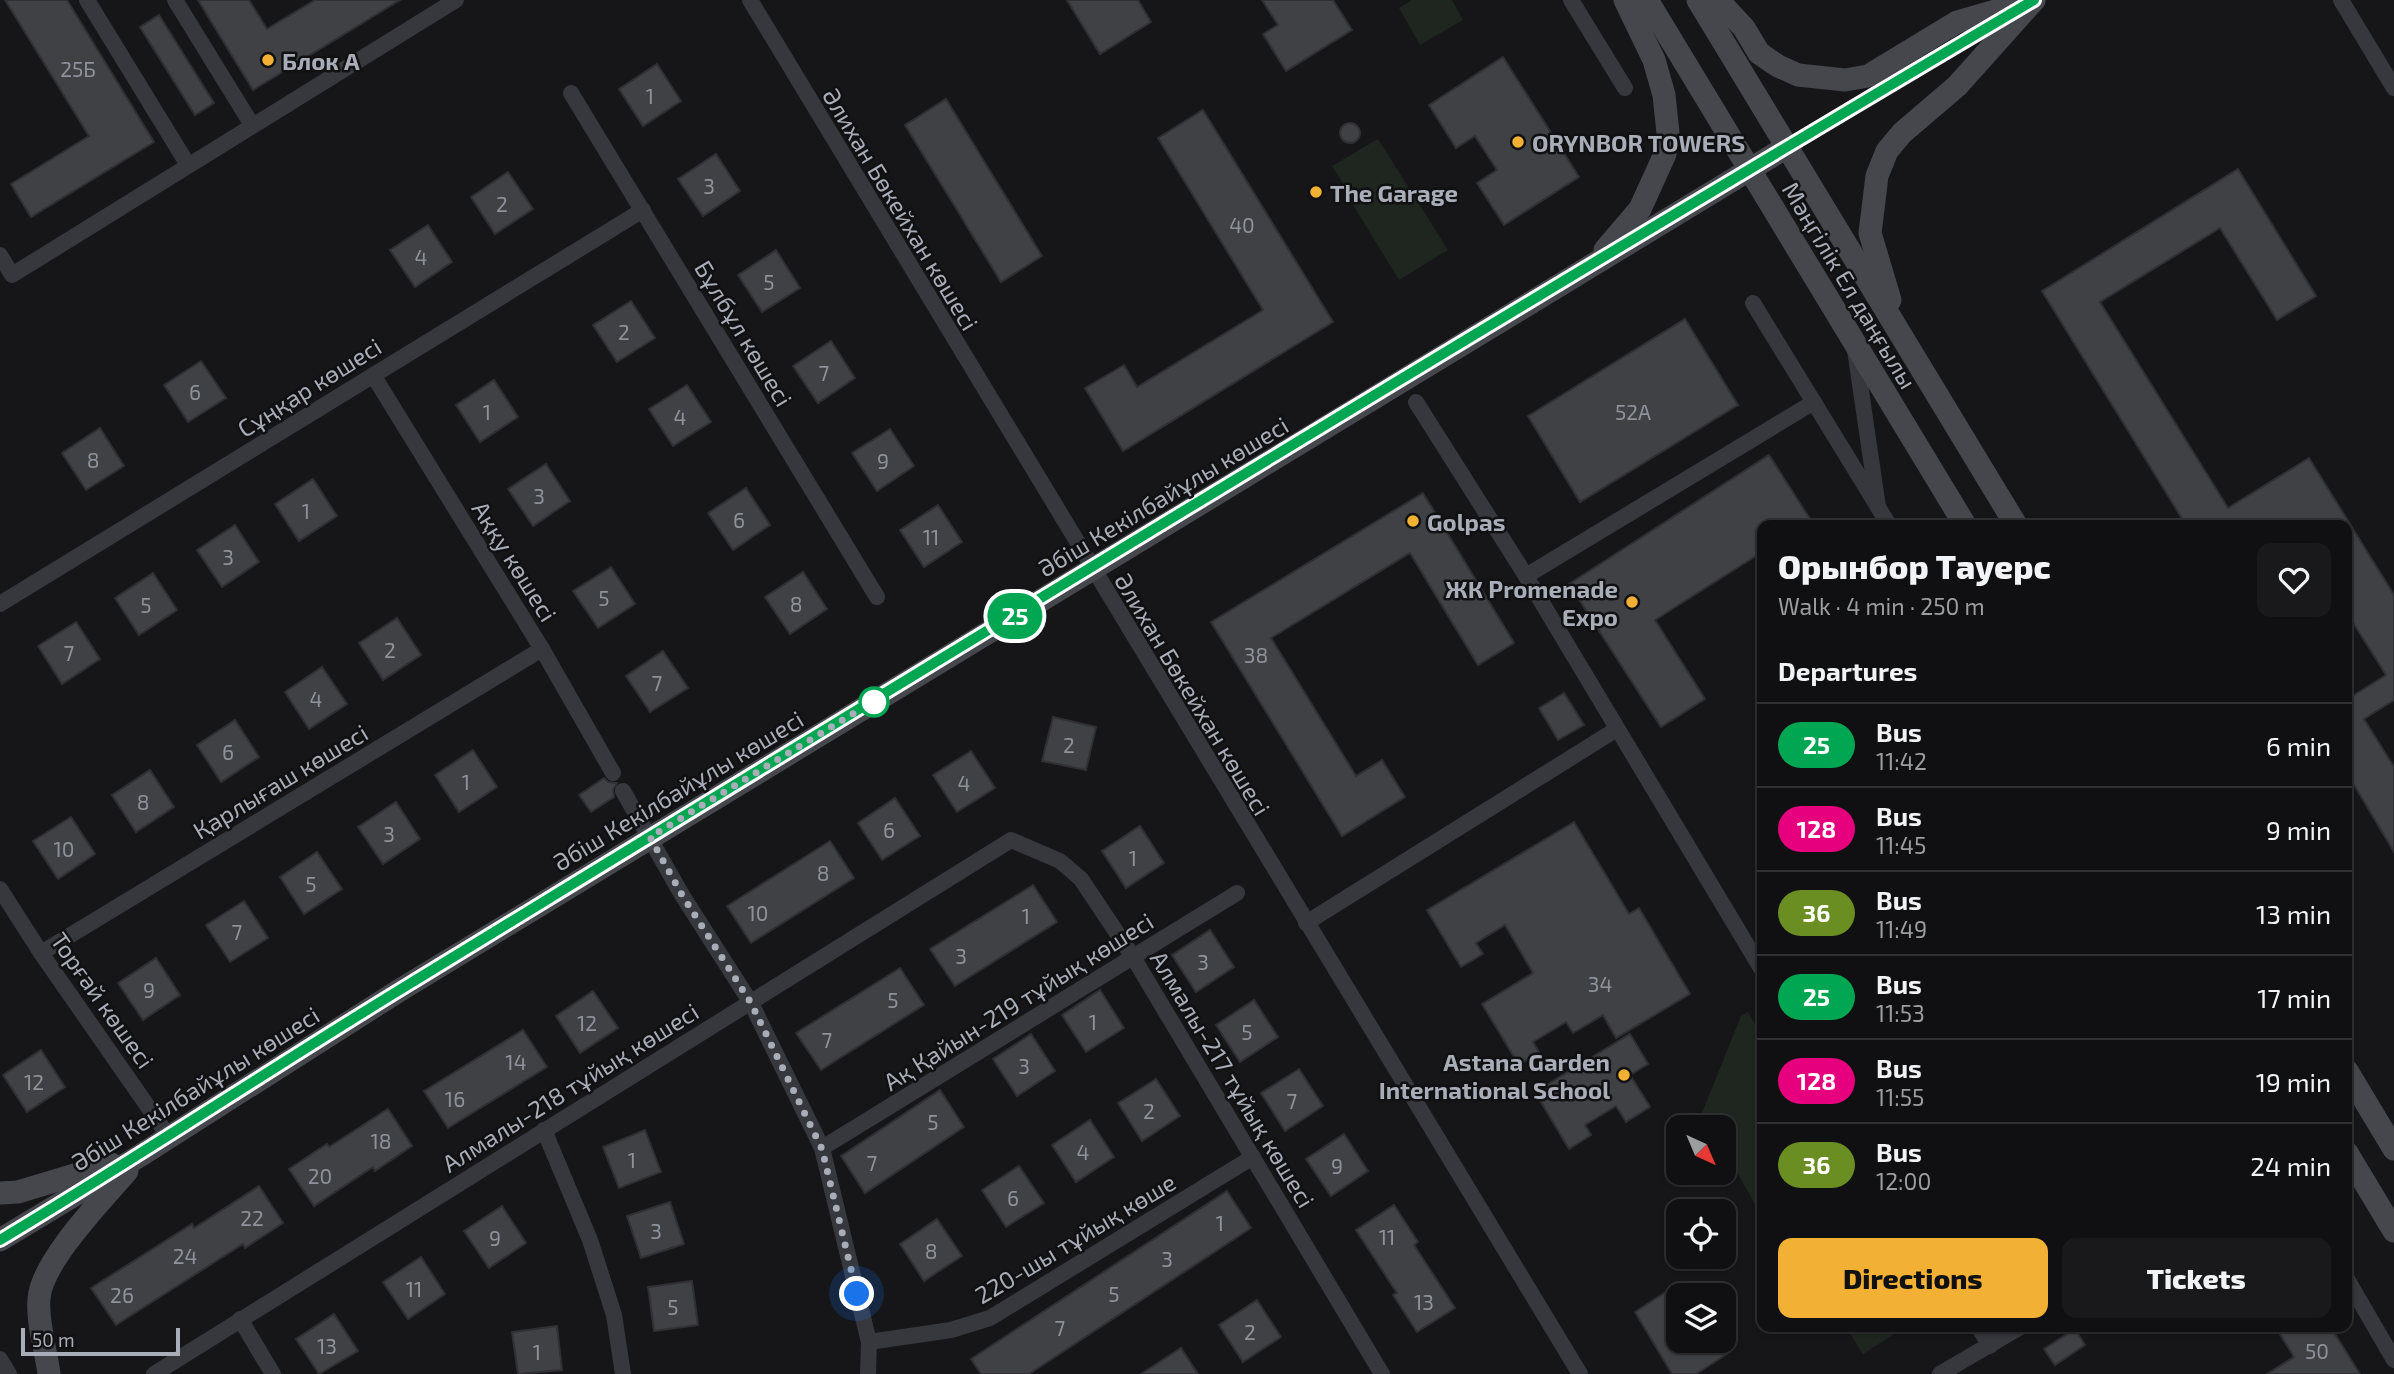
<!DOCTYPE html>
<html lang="en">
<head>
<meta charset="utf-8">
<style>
	:root { --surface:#101012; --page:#19191b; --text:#f1f3f6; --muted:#9c9d9f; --line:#303032; --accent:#f2b134 }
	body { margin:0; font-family:"Exo 2",sans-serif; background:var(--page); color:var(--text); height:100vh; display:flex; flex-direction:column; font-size:26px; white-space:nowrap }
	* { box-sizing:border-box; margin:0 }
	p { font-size:23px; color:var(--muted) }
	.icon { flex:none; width:38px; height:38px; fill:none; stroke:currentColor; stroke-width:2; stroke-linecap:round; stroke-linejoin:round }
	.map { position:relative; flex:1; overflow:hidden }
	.drawer { position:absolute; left:1757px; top:520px; width:595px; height:812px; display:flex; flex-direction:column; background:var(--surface); border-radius:14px; box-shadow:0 2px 5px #0004,0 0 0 2px var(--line) }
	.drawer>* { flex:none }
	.badge { padding:0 14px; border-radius:23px; font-size:24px; line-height:46px }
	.needle { width:46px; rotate:136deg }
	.controls { position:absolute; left:1666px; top:1115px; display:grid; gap:14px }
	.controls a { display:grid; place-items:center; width:70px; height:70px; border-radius:14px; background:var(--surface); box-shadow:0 2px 5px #0004,0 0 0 2px var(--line); font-size:35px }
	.scale { position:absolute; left:21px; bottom:18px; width:159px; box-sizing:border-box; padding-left:7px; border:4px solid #a8adb8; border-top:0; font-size:19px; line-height:24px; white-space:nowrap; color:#a8adb8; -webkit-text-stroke:5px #111113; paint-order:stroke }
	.you { position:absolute; width:35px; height:35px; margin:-18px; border:5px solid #fff; border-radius:50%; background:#1a73e8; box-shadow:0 0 0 10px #1a73e833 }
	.map>.badge { position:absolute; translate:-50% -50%; box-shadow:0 0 0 4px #fff }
	h2 { padding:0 21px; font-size:26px; line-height:63px }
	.round { display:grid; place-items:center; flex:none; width:74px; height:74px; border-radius:14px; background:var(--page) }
	.overview { display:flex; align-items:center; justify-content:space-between; height:119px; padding:0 21px }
	h1 { font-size:33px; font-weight:800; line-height:52px }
	.action { display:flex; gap:14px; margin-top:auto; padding:14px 21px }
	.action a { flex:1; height:80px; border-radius:14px; background:var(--accent); color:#111; font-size:28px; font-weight:800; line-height:80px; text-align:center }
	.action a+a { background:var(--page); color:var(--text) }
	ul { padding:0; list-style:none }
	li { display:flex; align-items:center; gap:21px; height:84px; padding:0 21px; border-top:2px solid var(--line) }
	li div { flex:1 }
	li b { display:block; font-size:26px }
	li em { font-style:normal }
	li .badge { min-width:77px; font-weight:700; text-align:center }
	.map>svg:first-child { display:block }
	.green { fill:#1e261f }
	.building { fill:#404145; stroke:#303034; stroke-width:2 }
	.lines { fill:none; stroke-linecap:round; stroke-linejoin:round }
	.street { stroke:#37383d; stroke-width:16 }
	.secondary { stroke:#45474d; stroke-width:23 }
	.line-casing { stroke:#fff; stroke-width:16 }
	.line { stroke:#00a651; stroke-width:10 }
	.walk { stroke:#a8adb8; stroke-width:7; stroke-dasharray:0 12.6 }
	.poi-dot { fill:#f2b134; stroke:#111113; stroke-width:2.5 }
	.stop-dot { fill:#fff; stroke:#00a651; stroke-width:3.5 }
	.labels { text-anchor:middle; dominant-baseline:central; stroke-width:5; stroke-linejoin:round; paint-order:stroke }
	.number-label { font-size:21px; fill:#8e929b }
	.poi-label { font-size:24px; font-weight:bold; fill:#a8adb8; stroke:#111113; text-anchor:start }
	.street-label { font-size:24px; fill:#a8adb8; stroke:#111113 }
</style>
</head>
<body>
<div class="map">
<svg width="2394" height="1374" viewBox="0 0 2394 1374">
	<rect width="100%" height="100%" fill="#161618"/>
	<g class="green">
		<polygon points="1412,0 1452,0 1463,20 1420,45 1399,8"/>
		<polygon points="1378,139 1448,250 1399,280 1350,200 1376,184 1352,198 1332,166"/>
		<polygon points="1748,1012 1762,1036 1762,1216 1724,1150 1724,1127 1710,1127 1702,1113 1741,1016"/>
		<polygon points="1846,1327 1905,1327 1863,1354"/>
	</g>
	<g class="building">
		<polygon points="5,0 67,0 154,142 31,217 11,184 89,136"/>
		<polygon points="198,0 249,0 267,29 315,0 400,0 253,90"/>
		<polygon points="1067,0 1138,0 1151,22 1100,54"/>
		<polygon points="1262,0 1333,0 1352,30 1286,71 1263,34 1278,25"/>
		<polygon points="159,15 214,103 195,115 140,27"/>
		<polygon points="1503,57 1579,177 1504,225 1477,183 1497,170 1475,136 1456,148 1429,105"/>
		<polygon points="657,64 681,101 643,126 619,89"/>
		<polygon points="946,99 1042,256 1001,282 905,125"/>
		<polygon points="1203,110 1333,322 1123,451 1085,388 1124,365 1137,387 1263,310 1158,138"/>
		<circle cx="1350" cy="133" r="10"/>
		<polygon points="716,154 740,191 703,216 678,179"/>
		<polygon points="2238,169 2316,296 2277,320 2220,228 2100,302 2228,508 2309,458 2394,595 2394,700 2364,719 2394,767 2394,852 2347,773 2347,691 2351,697 2386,675 2347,613 2347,525 2186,525 2042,291"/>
		<polygon points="508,172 533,209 495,234 471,197"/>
		<polygon points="428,225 452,262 415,287 390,250"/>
		<polygon points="776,250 800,288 762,312 738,275"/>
		<polygon points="631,301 655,338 617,362 593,325"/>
		<polygon points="1685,319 1738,405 1580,502 1528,416"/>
		<polygon points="831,341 855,378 818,403 793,366"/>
		<polygon points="201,361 226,398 188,422 164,385"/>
		<polygon points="494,380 518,417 480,442 456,405"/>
		<polygon points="687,385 711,422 673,446 649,409"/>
		<polygon points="100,428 124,466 86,490 62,453"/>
		<polygon points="890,429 914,466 877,491 852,453"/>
		<polygon points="1769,455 1814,525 1762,525 1762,552 1655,620 1705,699 1661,727 1569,584"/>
		<polygon points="546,464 570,501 533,526 508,489"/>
		<polygon points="313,479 337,516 299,541 275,504"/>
		<polygon points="746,488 770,525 733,550 708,513"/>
		<polygon points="1423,493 1514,643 1478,665 1410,553 1271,638 1356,776 1382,760 1405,797 1342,836 1211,622"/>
		<polygon points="938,505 962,542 924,567 900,530"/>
		<polygon points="235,525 259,562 222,587 197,550"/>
		<polygon points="611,567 635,604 598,628 573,591"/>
		<polygon points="803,572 827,609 790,634 765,597"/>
		<polygon points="153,573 177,610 139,635 115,598"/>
		<polygon points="397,618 421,655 383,680 359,643"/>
		<polygon points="76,622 100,659 62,684 38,646"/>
		<polygon points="663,651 688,688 650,712 626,676"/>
		<polygon points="322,667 347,704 309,729 285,692"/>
		<polygon points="1564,693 1584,725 1558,740 1539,708"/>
		<polygon points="1053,717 1096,727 1086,770 1042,761"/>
		<polygon points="235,720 259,757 221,782 197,745"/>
		<polygon points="473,750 497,787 459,812 435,775"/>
		<polygon points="971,751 995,788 957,812 933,775"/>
		<polygon points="150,770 174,807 136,832 112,795"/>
		<polygon points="604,778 608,782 617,783 613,790 614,797 591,812 579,795"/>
		<polygon points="895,798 920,836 882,860 858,823"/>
		<polygon points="396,802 420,839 383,864 358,827"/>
		<polygon points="71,817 95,854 58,879 33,841"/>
		<polygon points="1574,822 1629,914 1639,908 1690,994 1616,1038 1603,1015 1573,1033 1566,1022 1533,1042 1539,1052 1519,1065 1482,1004 1533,973 1505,925 1476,943 1483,954 1461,967 1427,910"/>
		<polygon points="1140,826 1164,863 1126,888 1102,851"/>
		<polygon points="830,841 854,878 751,943 727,906"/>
		<polygon points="317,852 342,889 304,914 280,877"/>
		<polygon points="1033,885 1057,922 955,986 930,949"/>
		<polygon points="244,901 268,938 230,962 206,925"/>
		<polygon points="1210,930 1234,967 1196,992 1172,955"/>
		<polygon points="156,958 180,995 143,1020 118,983"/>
		<polygon points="900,968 924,1005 821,1070 796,1033"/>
		<polygon points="1100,990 1124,1028 1086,1052 1062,1015"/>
		<polygon points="593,991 618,1028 580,1053 556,1016"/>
		<polygon points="1254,1000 1278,1037 1240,1062 1216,1025"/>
		<polygon points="523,1030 547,1067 448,1128 424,1091"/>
		<polygon points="1031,1034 1055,1071 1017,1096 993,1059"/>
		<polygon points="1630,1034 1648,1064 1630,1075 1650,1107 1626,1122 1616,1106 1585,1125 1591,1135 1569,1149 1535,1092"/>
		<polygon points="41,1050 65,1087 27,1112 3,1075"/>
		<polygon points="1299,1069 1323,1106 1285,1131 1261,1093"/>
		<polygon points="1156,1079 1180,1116 1142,1141 1118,1103"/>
		<polygon points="940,1090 964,1127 865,1193 841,1156"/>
		<polygon points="388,1109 412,1146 375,1171 373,1167 314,1206 289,1169 327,1144 329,1147"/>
		<polygon points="1090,1120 1114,1157 1076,1182 1052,1145"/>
		<polygon points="645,1130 661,1172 619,1188 603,1147"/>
		<polygon points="1344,1134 1368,1171 1331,1196 1306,1159"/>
		<polygon points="1019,1166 1044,1203 1006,1227 982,1190"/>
		<polygon points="259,1186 283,1223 245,1248 243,1244 116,1325 91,1288 192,1224 194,1228"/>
		<polygon points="1227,1191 1251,1228 1029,1374 981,1374 971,1359"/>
		<polygon points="670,1202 684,1244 641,1258 627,1216"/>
		<polygon points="1394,1205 1418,1242 1414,1245 1455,1308 1417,1332 1393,1295 1397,1293 1356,1230"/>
		<polygon points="502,1206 526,1243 489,1268 464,1231"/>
		<polygon points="937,1219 962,1256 924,1281 900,1244"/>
		<polygon points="421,1257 445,1294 408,1319 383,1282"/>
		<polygon points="692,1281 698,1325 654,1331 648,1287"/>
		<polygon points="1678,1284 1678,1340 1723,1340 1730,1352 1696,1374 1672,1374 1635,1312"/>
		<polygon points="1257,1300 1281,1337 1243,1362 1219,1325"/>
		<polygon points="334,1314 358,1351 319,1374 296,1339"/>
		<polygon points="557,1326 562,1370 518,1374 512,1332"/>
		<polygon points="2275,1326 2330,1326 2360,1374 2267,1374 2294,1357"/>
		<polygon points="2075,1329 2085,1345 2055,1365 2044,1349"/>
		<polygon points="1181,1348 1198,1374 1141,1374"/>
	</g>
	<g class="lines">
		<g class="street">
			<polyline points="87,0 188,165"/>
			<polyline points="175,0 252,125"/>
			<path d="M750,0C1024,459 1301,917 1580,1374"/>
			<polyline points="1571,0 1625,88"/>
			<polyline points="2341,0 2394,88"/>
			<polyline points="571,93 877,597"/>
			<polyline points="1785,148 2014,12"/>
			<polyline points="0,255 12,275 456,0"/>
			<polyline points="1753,303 1878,507"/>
			<polyline points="1855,350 1878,507 1889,525"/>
			<polyline points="373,375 542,649 613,773"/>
			<polyline points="1416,402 1526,576"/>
			<polyline points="0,604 643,210"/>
			<polyline points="623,791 682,895 751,1003 822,1148 869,1342 868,1374"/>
			<polyline points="0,889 41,953 169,1137"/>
			<polyline points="1306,923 1617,729"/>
			<polyline points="41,953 542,649"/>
			<polyline points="1762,970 1526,576 1814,402"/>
			<polyline points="544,1130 590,1240 614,1315 623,1374"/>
			<polyline points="822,1148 1237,893"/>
			<polyline points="2347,1279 2394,1360"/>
			<polyline points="240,1319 273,1374"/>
			<polyline points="1978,1326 1990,1346"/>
			<polyline points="869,1342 951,1330 990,1318 1253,1157"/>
			<polyline points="0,1359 9,1374"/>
			<polyline points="154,1374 1011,840 1060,861 1081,879 1133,957 1382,1374"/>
			<polyline points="1940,1374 2022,1326"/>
		</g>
		<g class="secondary">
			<polyline points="1647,0 1965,525"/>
			<polyline points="1698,0 2016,525"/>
			<polyline points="1718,0 1744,28 1759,53 1778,66 1798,75 1845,80 1868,76 1957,22 2034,0"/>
			<polyline points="1605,250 1640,209 1665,154 1668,133 1664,95 1654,60 1625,0"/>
			<polyline points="1890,300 1870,233 1877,176 1887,151 1902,133 1957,86 2034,0"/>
			<polyline points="2347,1071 2394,1149"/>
			<polyline points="2347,1153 2394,1231"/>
			<polyline points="0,1193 18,1192 111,1164"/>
			<polyline points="0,1240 141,1155 400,990 1785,148"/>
			<path d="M49,1374C46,1350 37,1323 39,1299C41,1262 103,1199 127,1171"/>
		</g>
	</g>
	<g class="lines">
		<g class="line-casing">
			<path id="line" d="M0,1240C137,1158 270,1069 406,986C947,655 1488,323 2034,0"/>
		</g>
		<use href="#line" class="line"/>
		<polyline class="walk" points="857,1294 822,1149 751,1003 682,895 650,837 884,695 874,702"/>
	</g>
	<g class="poi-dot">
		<circle cx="268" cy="60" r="7"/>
		<circle cx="1518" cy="142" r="7"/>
		<circle cx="1316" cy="192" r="7"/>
		<circle cx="1413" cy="521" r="7"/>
		<circle cx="1632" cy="602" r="7"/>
		<circle cx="1624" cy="1075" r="7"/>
	</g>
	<circle class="stop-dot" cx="874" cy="702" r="14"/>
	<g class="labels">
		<g class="number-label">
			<text x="78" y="68">25Б</text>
			<text x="650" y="95">1</text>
			<text x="709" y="185">3</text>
			<text x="502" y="203">2</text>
			<text x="1242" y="224">40</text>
			<text x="421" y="256">4</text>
			<text x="769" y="281">5</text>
			<text x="624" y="331">2</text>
			<text x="824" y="372">7</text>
			<text x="195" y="391">6</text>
			<text x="487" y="411">1</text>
			<text x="1633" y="411">52А</text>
			<text x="680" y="416">4</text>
			<text x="93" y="459">8</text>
			<text x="883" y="460">9</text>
			<text x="539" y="495">3</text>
			<text x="306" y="510">1</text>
			<text x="739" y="519">6</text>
			<text x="931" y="536">11</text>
			<text x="228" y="556">3</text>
			<text x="604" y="597">5</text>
			<text x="796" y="603">8</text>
			<text x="146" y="604">5</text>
			<text x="390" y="649">2</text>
			<text x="69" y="652">7</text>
			<text x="1256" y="654">38</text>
			<text x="657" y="682">7</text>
			<text x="316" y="698">4</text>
			<text x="1069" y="744">2</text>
			<text x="228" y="751">6</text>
			<text x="466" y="781">1</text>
			<text x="964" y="782">4</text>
			<text x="143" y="801">8</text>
			<text x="889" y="829">6</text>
			<text x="389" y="833">3</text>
			<text x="64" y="848">10</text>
			<text x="1133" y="857">1</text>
			<text x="823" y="872">8</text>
			<text x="311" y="883">5</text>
			<text x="758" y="912">10</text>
			<text x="1026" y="915">1</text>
			<text x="237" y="931">7</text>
			<text x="961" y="955">3</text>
			<text x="1203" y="961">3</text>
			<text x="1600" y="983">34</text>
			<text x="149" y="989">9</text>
			<text x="893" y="999">5</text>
			<text x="1093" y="1021">1</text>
			<text x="587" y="1022">12</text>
			<text x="1247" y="1031">5</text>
			<text x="827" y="1039">7</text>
			<text x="516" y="1061">14</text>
			<text x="1024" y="1065">3</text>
			<text x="34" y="1081">12</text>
			<text x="455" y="1098">16</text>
			<text x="1292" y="1100">7</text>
			<text x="1149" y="1110">2</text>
			<text x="933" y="1121">5</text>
			<text x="381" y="1140">18</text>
			<text x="1083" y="1151">4</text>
			<text x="632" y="1159">1</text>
			<text x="872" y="1162">7</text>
			<text x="1337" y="1165">9</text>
			<text x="320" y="1175">20</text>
			<text x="1013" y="1197">6</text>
			<text x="252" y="1217">22</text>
			<text x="1220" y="1222">1</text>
			<text x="656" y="1230">3</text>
			<text x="1387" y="1236">11</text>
			<text x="495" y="1237">9</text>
			<text x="931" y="1250">8</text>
			<text x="185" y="1255">24</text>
			<text x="1167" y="1258">3</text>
			<text x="414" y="1288">11</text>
			<text x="1114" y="1293">5</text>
			<text x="122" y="1294">26</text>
			<text x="1424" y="1301">13</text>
			<text x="673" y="1306">5</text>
			<text x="1060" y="1327">7</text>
			<text x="1250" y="1331">2</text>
			<text x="327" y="1345">13</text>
			<text x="2317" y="1350">50</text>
			<text x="537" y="1351">1</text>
		</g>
		<g class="poi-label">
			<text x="282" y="60">Блок А</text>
			<text x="1532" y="142">ORYNBOR TOWERS</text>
			<text x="1330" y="192">The Garage</text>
			<text x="1427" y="521">Golpas</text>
			<text x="1618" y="588" text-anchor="end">ЖК Promenade<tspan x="1618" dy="28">Expo</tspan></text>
			<text x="1610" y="1061" text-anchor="end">Astana Garden<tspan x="1610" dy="28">International School</tspan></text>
		</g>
		<g class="street-label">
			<text transform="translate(901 209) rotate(59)">Әлихан Бөкейхан көшесі</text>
			<text transform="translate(1850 285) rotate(59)">Мәңгілік Ел даңғылы</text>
			<text transform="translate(744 333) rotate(59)">Бұлбұл көшесі</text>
			<text transform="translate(309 387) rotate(-32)">Сұңқар көшесі</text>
			<text transform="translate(1163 496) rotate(-31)">Әбіш Кекілбайұлы көшесі</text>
			<text transform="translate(515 561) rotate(58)">Аққу көшесі</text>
			<text transform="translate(1193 694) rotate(59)">Әлихан Бөкейхан көшесі</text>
			<text transform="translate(280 781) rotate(-31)">Қарлығаш көшесі</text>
			<text transform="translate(678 790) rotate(-31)">Әбіш Кекілбайұлы көшесі</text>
			<text transform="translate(103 1000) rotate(55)">Торғай көшесі</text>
			<text transform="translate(1018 1001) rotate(-32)">Ақ Қайын-219 тұйық көшесі</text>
			<text transform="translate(1233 1079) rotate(59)">Алмалы-217 тұйық көшесі</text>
			<text transform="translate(570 1087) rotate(-32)">Алмалы-218 тұйық көшесі</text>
			<text transform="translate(195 1088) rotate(-32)">Әбіш Кекілбайұлы көшесі</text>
			<text transform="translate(1075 1238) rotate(-31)">220-шы тұйық көше</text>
		</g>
	</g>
</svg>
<div class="controls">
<a><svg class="needle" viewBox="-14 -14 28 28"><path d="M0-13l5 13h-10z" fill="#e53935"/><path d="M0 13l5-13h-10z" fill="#9c9d9f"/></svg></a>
<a><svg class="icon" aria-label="locate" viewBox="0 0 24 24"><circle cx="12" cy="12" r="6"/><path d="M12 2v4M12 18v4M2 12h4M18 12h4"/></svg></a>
<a><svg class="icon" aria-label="layers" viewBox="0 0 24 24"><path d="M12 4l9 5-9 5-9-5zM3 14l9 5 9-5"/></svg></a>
</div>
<div class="scale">50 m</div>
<div class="you" style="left:857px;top:1294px"></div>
<b class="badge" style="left:1015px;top:616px;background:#00a651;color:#fff">25</b>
<section class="drawer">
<div class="overview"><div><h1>Орынбор Тауерс</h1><p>Walk · 4 min · 250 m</p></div><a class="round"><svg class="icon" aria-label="heart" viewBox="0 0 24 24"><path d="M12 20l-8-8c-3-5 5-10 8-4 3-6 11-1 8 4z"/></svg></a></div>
<h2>Departures</h2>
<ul>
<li><span class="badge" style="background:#00a651;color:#fff">25</span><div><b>Bus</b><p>11:42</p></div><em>6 min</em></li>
<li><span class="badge" style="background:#e6007e;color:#fff">128</span><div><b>Bus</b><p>11:45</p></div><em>9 min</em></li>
<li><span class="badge" style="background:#6b8e23;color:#fff">36</span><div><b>Bus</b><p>11:49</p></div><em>13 min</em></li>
<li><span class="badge" style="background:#00a651;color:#fff">25</span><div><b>Bus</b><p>11:53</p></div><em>17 min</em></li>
<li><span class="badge" style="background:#e6007e;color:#fff">128</span><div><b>Bus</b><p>11:55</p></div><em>19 min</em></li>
<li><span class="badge" style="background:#6b8e23;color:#fff">36</span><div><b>Bus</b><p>12:00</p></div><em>24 min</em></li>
</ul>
<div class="action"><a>Directions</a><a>Tickets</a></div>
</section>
</div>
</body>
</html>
